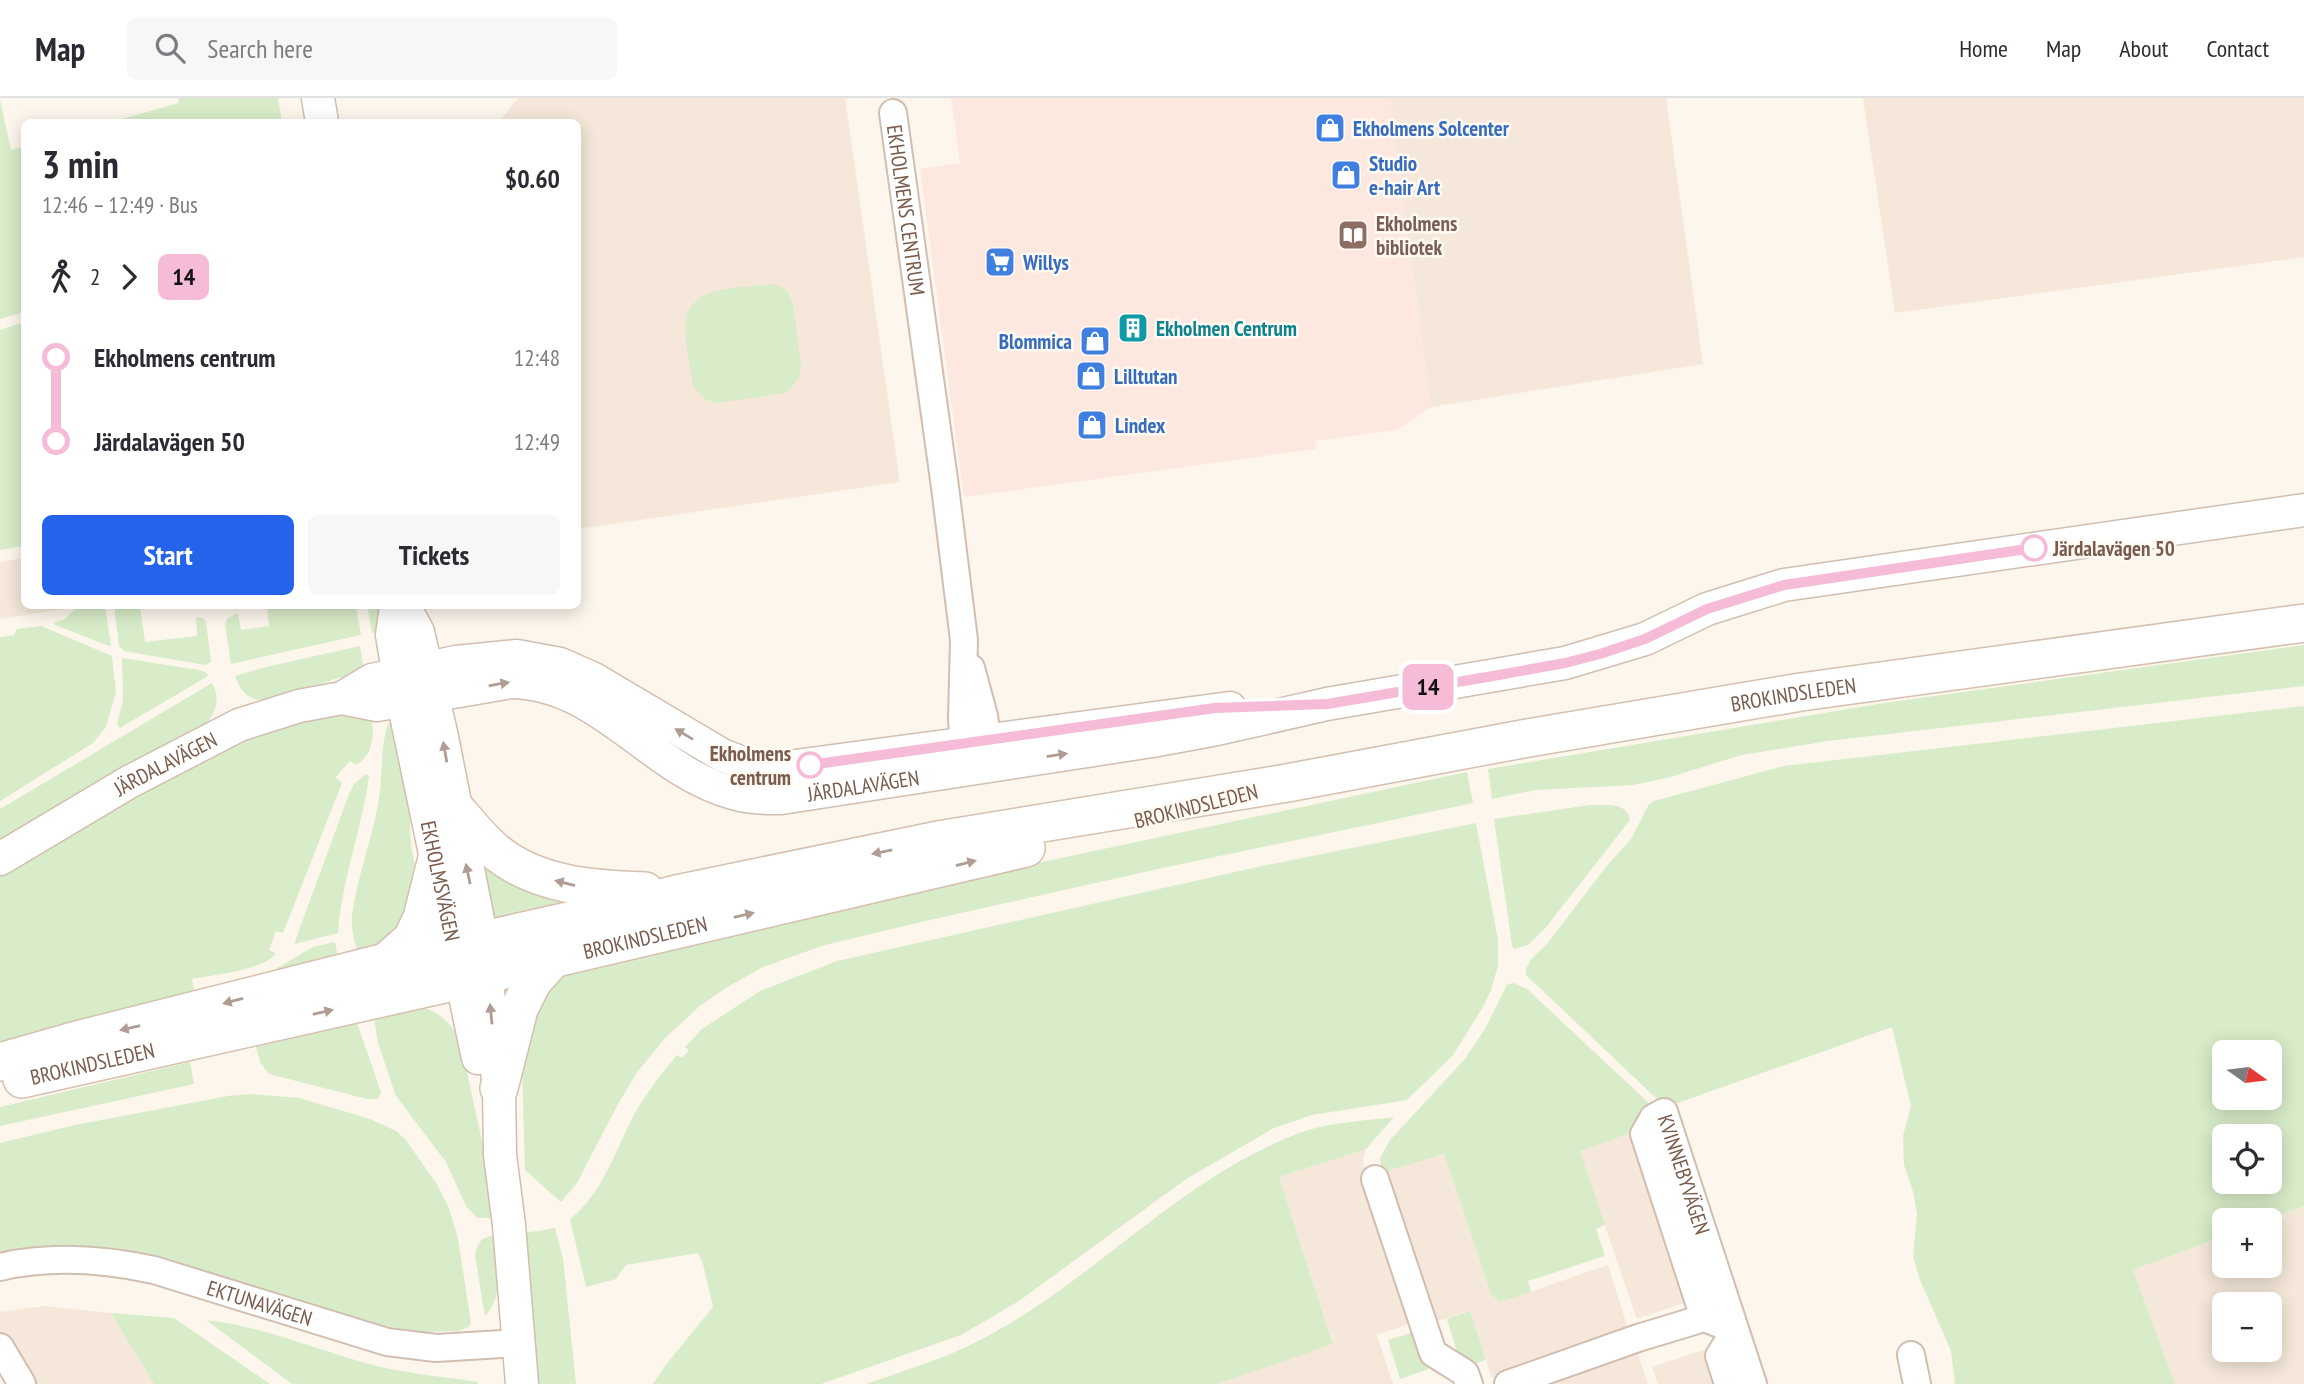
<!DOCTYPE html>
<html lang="en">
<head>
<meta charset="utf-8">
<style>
	:root { --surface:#fff; --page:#f7f7f7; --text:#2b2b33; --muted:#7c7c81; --line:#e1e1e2; --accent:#2563eb }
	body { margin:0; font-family:"PT Sans Narrow",sans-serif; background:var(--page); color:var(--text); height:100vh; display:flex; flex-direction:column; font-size:26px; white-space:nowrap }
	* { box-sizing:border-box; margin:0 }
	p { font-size:23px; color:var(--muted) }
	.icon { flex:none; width:38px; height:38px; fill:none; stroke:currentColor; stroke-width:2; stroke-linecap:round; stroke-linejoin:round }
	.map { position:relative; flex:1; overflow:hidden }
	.side { position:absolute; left:21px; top:21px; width:560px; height:490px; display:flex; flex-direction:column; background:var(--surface); border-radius:10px; box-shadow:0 4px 18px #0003 }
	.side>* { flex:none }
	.badge { padding:0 14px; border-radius:10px; font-size:24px; line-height:46px }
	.needle { width:46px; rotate:104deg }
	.tools { position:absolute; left:2212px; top:942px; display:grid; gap:14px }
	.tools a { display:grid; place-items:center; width:70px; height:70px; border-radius:10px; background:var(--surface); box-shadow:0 4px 18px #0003; font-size:35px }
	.map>.badge { position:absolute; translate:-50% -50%; box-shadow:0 0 0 4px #fff }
	.legs { display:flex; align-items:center; gap:10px; height:77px; padding:0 21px; font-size:23px }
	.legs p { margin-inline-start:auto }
	.headline { display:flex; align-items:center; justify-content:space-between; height:119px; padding:0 21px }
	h1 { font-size:38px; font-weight:600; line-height:52px }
	.cta { display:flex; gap:14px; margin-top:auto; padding:14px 21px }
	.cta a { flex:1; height:80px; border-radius:10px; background:var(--accent); color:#fff; font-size:28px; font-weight:600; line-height:80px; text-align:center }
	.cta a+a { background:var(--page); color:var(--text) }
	ul { padding:0 21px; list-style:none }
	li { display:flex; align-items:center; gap:24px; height:84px; font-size:26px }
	li i { display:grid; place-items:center; width:10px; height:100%; margin:0 9px; background:currentColor }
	li i::after { content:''; width:18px; height:18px; margin:-9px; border:5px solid; border-radius:50%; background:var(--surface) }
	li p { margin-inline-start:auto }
	li:first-child i { background:linear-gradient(#0000 50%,currentColor 0) }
	li:last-child i { background:linear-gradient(currentColor 50%,#0000 0) }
	header { display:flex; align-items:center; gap:42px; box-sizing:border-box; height:98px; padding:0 35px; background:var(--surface); border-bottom:2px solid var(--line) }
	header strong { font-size:33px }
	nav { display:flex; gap:38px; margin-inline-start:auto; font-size:24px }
	.search { width:490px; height:63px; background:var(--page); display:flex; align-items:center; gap:18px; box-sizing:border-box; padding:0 24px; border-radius:10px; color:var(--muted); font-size:26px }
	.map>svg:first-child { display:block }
	.residential { fill:#f5e8da; fill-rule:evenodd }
	.commercial { fill:#fde8e0 }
	.green { fill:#d8ecc9; fill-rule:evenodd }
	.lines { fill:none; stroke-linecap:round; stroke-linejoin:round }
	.minor-casing { stroke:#d1beb0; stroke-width:30 }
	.tertiary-casing { stroke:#d1beb0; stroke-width:35 }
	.secondary-casing { stroke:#d6c0b0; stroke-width:40 }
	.minor { stroke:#fff; stroke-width:26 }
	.tertiary { stroke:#fff; stroke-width:32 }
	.secondary { stroke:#fff; stroke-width:37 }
	.oneway { fill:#af9d94 }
	.line-1-casing { stroke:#fff; stroke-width:16 }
	.line-1 { stroke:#f6bbd6; stroke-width:10 }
	.stop-1-dot { fill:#fff; stroke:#f6bbd6; stroke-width:3.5 }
	.labels { text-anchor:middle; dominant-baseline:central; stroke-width:5; stroke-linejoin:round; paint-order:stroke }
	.shop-label { font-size:21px; font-weight:bold; fill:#366cbe; stroke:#fffaf3; text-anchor:start }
	.street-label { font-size:21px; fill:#7a5c4d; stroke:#fffaf3 }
	.education-label { font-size:21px; font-weight:bold; fill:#785e54; stroke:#fffaf3; text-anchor:start }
	.culture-label { font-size:21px; font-weight:bold; fill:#0d838f; stroke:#fffaf3; text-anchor:start }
	.stop-label { font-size:21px; font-weight:bold; fill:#7a5c4d; stroke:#fffaf3; text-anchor:start }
</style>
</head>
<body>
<header>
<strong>Map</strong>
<div class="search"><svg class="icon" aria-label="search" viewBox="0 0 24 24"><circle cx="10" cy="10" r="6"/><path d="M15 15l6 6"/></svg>Search here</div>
<nav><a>Home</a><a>Map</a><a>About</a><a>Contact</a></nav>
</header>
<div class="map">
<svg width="2304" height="1286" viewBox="0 0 2304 1286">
	<rect width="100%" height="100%" fill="#fdf6ec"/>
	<g class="residential">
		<polygon points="518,0 845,0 900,384 578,431 578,24 499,24"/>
		<polygon points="1390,0 1666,0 1703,266 1431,309"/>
		<polygon points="1863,0 2304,0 2304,159 1895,215"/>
		<polygon points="24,460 24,508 67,508 62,511 0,521 0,464"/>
		<polygon points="1636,1033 1693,1202 1637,1221 1579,1053"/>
		<polygon points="1366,1051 1363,1061 1365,1072 1417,1223 1377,1237 1393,1286 1217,1286 1333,1245 1279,1079"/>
		<polygon points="1444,1056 1491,1197 1500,1204 1608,1167 1629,1234 1492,1280 1470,1213 1432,1225 1382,1075"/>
		<path d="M2304,1108V1286H2175L2133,1172L2224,1138V1167H2270L2268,1122ZM2224,1206H2270V1251H2224Z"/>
		<polygon points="44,1208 111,1215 154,1286 31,1286 0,1233 0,1214"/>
		<polygon points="1709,1250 1721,1286 1658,1286 1652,1269"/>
		<polygon points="1636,1251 1648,1286 1532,1286"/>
	</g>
	<polygon class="commercial" points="951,0 1390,0 1431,309 1397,332 1315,343 1316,351 964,399 920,71 960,65"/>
	<g class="green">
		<polygon points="178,0 278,0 282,24 111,24 179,5"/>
		<polygon points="0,2 11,52 24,49 24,214 0,221"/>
		<path d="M772,186L780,188L787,193L793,205L801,269L799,280L786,295L716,305C705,302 699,298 693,287C691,271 683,235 686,221C692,186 745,190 772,186Z"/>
		<polygon points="19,226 24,226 24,448 0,452 0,232"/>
		<polygon points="78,508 105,508 111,547 109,548 55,527 54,525 65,521"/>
		<polygon points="114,508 140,508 145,544 197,538 196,519 203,520 206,524 211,564 205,567 124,553 119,548"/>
		<polygon points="270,508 356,508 361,537 231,566 225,527 227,521 238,515 241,532 269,528 267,511"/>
		<polygon points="367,508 384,508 382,534 372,535"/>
		<polygon points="41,528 112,558 116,594 106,629 93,645 0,703 0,539 14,537 17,531"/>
		<polygon points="2304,547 2304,588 1828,643 1742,657 1667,680 1633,687 1535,692 1492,701 1488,671 1884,605"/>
		<path d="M360,548L364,572L266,603C248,602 241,594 235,578L262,570Z"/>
		<polygon points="122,560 199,572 206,574 208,578 120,630 117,626 123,602"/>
		<path d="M212,585C221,601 216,614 205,627L0,746V711Z"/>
		<path d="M2304,608V1108L2268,1122H2224V1138L2133,1172L2175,1286H1955L1951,1253L1920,1182L1913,1159L1917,1116L1913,1093L1904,1067L1903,1038L1911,1008L1892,929L1669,1008L1658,1002L1526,877V871L1531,861L1547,846L1605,770L1631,741L1649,706L1654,703L1784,668ZM2224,954H2270V999H2224ZM2224,1038H2270V1083H2224Z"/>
		<path d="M338,613L371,615C374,635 375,656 356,667L350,663L336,679L342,685L283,835L276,833L269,852L276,855C266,872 212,877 192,881L194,892L174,901L0,945V776L232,642Z"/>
		<path d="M389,624C416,659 408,705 411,745C413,763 420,781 415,800C411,814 400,830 393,843L358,855C354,843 351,831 352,818C357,778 373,740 379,700C383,678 380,644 389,624Z"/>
		<polygon points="1467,674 1473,705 1167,769 921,824 825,847 763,869 729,888 701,907 667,938 638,973 618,1006 577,1085 561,1104 525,1072 522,971 527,930 551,885 578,871 895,795"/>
		<path d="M366,676L369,678C362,731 342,781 338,835L294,846L349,696L354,686Z"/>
		<path d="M1590,707C1605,708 1627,703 1630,722L1547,828L1528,847L1514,851L1512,847L1494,721Z"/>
		<path d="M1476,725L1498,842V868L1491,892L1483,909L1453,957L1407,1002L1312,1017L1274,1030L1186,1081L1019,1203L961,1237L821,1286H653L665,1268L713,1209L703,1166L698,1155L626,1167L616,1181L586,1189L570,1121C603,1096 616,1050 635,1015C647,994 662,975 677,957L682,960L689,952L685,949L702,931L760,893L837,863L1262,768Z"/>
		<polygon points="474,749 589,807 492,829"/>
		<polygon points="335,844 338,860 272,873 313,849"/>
		<polygon points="1513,885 1527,891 1651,1007 1636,1033 1580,1053 1605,1127 1596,1131 1605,1158 1528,1183 1531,1194 1500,1204 1491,1197 1444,1056 1382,1075 1380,1060 1390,1042 1465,961 1486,929 1507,887"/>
		<path d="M414,909C437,910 449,923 460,942L483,1048L493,1120H477L466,1108L446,1064L396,998L378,945L374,920Z"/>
		<polygon points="357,925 381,994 378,1001 367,1001 269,976 260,964 256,949"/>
		<polygon points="190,964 194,986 0,1028 0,1009"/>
		<polygon points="251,996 299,1000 370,1021 396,1033 406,1042 438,1088 449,1110 458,1140 471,1225 469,1229 458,1233 424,1234 364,1225 167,1163 0,1158 0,1045 75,1027 228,998"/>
		<path d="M1394,1019L1366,1051L1279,1079L1333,1246L1217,1286H866C906,1272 947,1260 984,1240C1097,1181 1183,1076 1305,1033C1333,1024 1366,1023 1394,1019Z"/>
		<polygon points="555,1130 563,1161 576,1286 535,1286 525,1135"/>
		<path d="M494,1137C497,1169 506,1192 485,1219L475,1157L476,1151L482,1141Z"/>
		<polygon points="1470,1213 1486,1262 1462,1270 1447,1221"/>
		<polygon points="111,1215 174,1220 270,1286 154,1286"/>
		<path d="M206,1222C260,1228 310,1249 362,1264C399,1275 439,1278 478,1284L477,1286H292Z"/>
		<polygon points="1417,1233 1429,1271 1400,1281 1388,1242"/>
	</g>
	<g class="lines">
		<g class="minor-casing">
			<g id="minor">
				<path id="s1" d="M893,15L945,389L964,542L962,621L965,663"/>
				<polyline points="971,570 984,618 990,663"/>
				<polyline points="1375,1081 1433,1255 1465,1275 1469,1286"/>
				<path id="s2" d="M0,1169C51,1157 103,1161 154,1172L387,1244L436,1250L520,1245"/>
				<path id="s3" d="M1704,1220L1644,1036L1653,1020L1664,1014L1753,1286"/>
				<polyline points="0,1249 22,1286"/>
				<polyline points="1911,1257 1917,1286"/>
				<polyline points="1508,1286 1638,1240 1704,1220 1735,1232 1719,1258 1728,1286"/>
			</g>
		</g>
		<g class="tertiary-casing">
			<g id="tertiary">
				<polyline points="318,0 322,24"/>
				<path id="s4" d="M396,508L392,537L403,603L478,960"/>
				<polyline points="404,508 418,534 442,639 482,842 499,990 500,1057 509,1127 522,1286"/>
				<path id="s5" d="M342,600L377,607L511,584C601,585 651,673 733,695C749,700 765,700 781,700L1152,643L1217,631L1327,606L1565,565L1645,541L1707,511L1784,487L2304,412"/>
				<path id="s6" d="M0,761L129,684L239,627L299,608L342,600L372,582L456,564L517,558L560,566L594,581L722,657L755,670L773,671L1230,610"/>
			</g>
		</g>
		<g class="secondary-casing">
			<g id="secondary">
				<path d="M455,710C468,725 480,741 496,754C538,788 594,791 645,793"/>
				<polyline points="386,864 412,841 422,820 437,760"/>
				<path id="s7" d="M0,964L77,942L386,864L586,819L681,795L938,742L1287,685L1528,640L1801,594L2304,525"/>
				<path id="s8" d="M22,981L462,882L1026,750"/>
				<polyline points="499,990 519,911 533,883 552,862"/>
			</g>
		</g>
		<use href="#minor" class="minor"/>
		<use href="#tertiary" class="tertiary"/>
		<use href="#secondary" class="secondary"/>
	</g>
	<defs><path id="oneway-solid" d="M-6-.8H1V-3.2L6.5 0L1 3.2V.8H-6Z" transform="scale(1.75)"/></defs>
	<g class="oneway">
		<use href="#oneway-solid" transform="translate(499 586) rotate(-10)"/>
		<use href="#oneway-solid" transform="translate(684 636) rotate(-149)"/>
		<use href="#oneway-solid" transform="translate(445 654) rotate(-100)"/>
		<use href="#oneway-solid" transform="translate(1057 657) rotate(-9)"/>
		<use href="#oneway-solid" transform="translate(882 754) rotate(168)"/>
		<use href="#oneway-solid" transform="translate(966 765) rotate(-14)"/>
		<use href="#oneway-solid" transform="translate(468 776) rotate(-102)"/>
		<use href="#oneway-solid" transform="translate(565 785) rotate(-166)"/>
		<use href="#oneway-solid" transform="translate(744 817) rotate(-13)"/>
		<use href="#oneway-solid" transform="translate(233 903) rotate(165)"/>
		<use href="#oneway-solid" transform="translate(323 914) rotate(-13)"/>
		<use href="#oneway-solid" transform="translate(491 916) rotate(-96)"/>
		<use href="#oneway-solid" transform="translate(130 930) rotate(167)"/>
	</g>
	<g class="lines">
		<g class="line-1-casing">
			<polyline id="line-1" points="810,667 1215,610 1327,606 1493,578 1565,565 1600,556 1645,541 1707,511 1784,487 2034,450"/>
		</g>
		<use href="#line-1" class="line-1"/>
	</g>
	<defs>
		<g id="shop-square" transform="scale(1.575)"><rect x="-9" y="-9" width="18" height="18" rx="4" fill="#3f7fe0" stroke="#fffaf3"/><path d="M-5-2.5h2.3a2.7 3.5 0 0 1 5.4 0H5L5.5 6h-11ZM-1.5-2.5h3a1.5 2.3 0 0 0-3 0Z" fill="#fff"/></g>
		<g id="library-square" transform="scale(1.575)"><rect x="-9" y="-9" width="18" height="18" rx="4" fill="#8d6e63" stroke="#fffaf3"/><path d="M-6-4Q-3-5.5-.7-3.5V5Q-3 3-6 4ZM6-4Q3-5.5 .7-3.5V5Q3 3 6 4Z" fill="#fff"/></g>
		<g id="supermarket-square" transform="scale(1.575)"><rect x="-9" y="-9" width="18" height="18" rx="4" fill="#3f7fe0" stroke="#fffaf3"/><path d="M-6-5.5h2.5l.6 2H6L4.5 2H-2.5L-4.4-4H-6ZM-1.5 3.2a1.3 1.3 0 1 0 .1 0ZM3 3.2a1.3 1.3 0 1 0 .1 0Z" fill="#fff"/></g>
		<g id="building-square" transform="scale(1.575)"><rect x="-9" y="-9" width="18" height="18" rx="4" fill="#0f9aa8" stroke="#fffaf3"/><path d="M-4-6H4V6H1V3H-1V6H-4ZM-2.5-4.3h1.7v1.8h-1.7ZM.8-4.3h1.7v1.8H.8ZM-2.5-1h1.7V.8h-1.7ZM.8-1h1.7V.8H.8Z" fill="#fff"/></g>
	</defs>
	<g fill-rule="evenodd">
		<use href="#shop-square" x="1330" y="30"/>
		<use href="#shop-square" x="1346" y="77"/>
		<use href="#library-square" x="1353" y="137"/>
		<use href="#supermarket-square" x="1000" y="164"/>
		<use href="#building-square" x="1133" y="230"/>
		<use href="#shop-square" x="1095" y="243"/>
		<use href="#shop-square" x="1091" y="278"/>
		<use href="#shop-square" x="1092" y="327"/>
	</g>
	<g class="stop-1-dot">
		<circle cx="2034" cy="450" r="12"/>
		<circle cx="810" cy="667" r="12"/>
	</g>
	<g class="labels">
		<g class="shop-label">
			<text x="1353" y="30">Ekholmens Solcenter</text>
			<text x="1369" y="65">Studio<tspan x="1369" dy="24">e-hair Art</tspan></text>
			<text x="1023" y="164">Willys</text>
			<text x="1072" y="243" text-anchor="end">Blommica</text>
			<text x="1114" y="278">Lilltutan</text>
			<text x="1115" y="327">Lindex</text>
		</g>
		<g class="street-label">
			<text stroke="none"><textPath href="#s1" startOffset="98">EKHOLMENS CENTRUM</textPath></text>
			<text stroke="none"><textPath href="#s7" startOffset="1832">BROKINDSLEDEN</textPath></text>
			<text stroke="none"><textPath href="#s6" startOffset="191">JÄRDALAVÄGEN</textPath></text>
			<text stroke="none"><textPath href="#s5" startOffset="555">JÄRDALAVÄGEN</textPath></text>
			<text transform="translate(1196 708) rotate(-14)">BROKINDSLEDEN</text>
			<text stroke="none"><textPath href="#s4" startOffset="280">EKHOLMSVÄGEN</textPath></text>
			<text stroke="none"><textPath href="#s8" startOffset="639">BROKINDSLEDEN</textPath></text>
			<text stroke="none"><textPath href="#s8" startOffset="72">BROKINDSLEDEN</textPath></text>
			<text stroke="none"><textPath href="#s3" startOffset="290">KVINNEBYVÄGEN</textPath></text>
			<text stroke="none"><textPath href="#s2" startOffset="266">EKTUNAVÄGEN</textPath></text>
		</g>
		<g class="education-label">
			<text x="1376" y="125">Ekholmens<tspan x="1376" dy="24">bibliotek</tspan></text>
		</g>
		<g class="culture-label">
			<text x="1156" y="230">Ekholmen Centrum</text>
		</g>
		<g class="stop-label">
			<text x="2053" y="450">Järdalavägen 50</text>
			<text x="791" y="655" text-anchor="end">Ekholmens<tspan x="791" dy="24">centrum</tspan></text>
		</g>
	</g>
</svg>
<div class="tools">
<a><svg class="needle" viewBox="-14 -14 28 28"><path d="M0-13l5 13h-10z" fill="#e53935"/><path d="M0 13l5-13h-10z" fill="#7c7c81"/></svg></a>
<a><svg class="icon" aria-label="locate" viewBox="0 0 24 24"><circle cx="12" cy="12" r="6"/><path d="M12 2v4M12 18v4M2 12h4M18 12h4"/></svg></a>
<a>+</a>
<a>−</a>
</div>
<b class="badge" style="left:1428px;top:589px;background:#f6bbd6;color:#111">14</b>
<section class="side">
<div class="headline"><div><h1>3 min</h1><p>12:46 – 12:49 · Bus</p></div><b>$0.60</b></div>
<div class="legs"><svg class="icon" aria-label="walk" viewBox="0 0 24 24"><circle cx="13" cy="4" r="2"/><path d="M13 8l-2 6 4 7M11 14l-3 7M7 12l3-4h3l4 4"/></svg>2<svg class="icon" aria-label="forward" viewBox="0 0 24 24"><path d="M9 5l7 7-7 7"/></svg><b class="badge" style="background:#f6bbd6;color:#111">14</b></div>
<ul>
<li><i style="color:#f6bbd6"></i><b>Ekholmens centrum</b><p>12:48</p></li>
<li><i style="color:#f6bbd6"></i><b>Järdalavägen 50</b><p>12:49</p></li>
</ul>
<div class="cta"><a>Start</a><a>Tickets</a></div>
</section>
</div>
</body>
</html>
